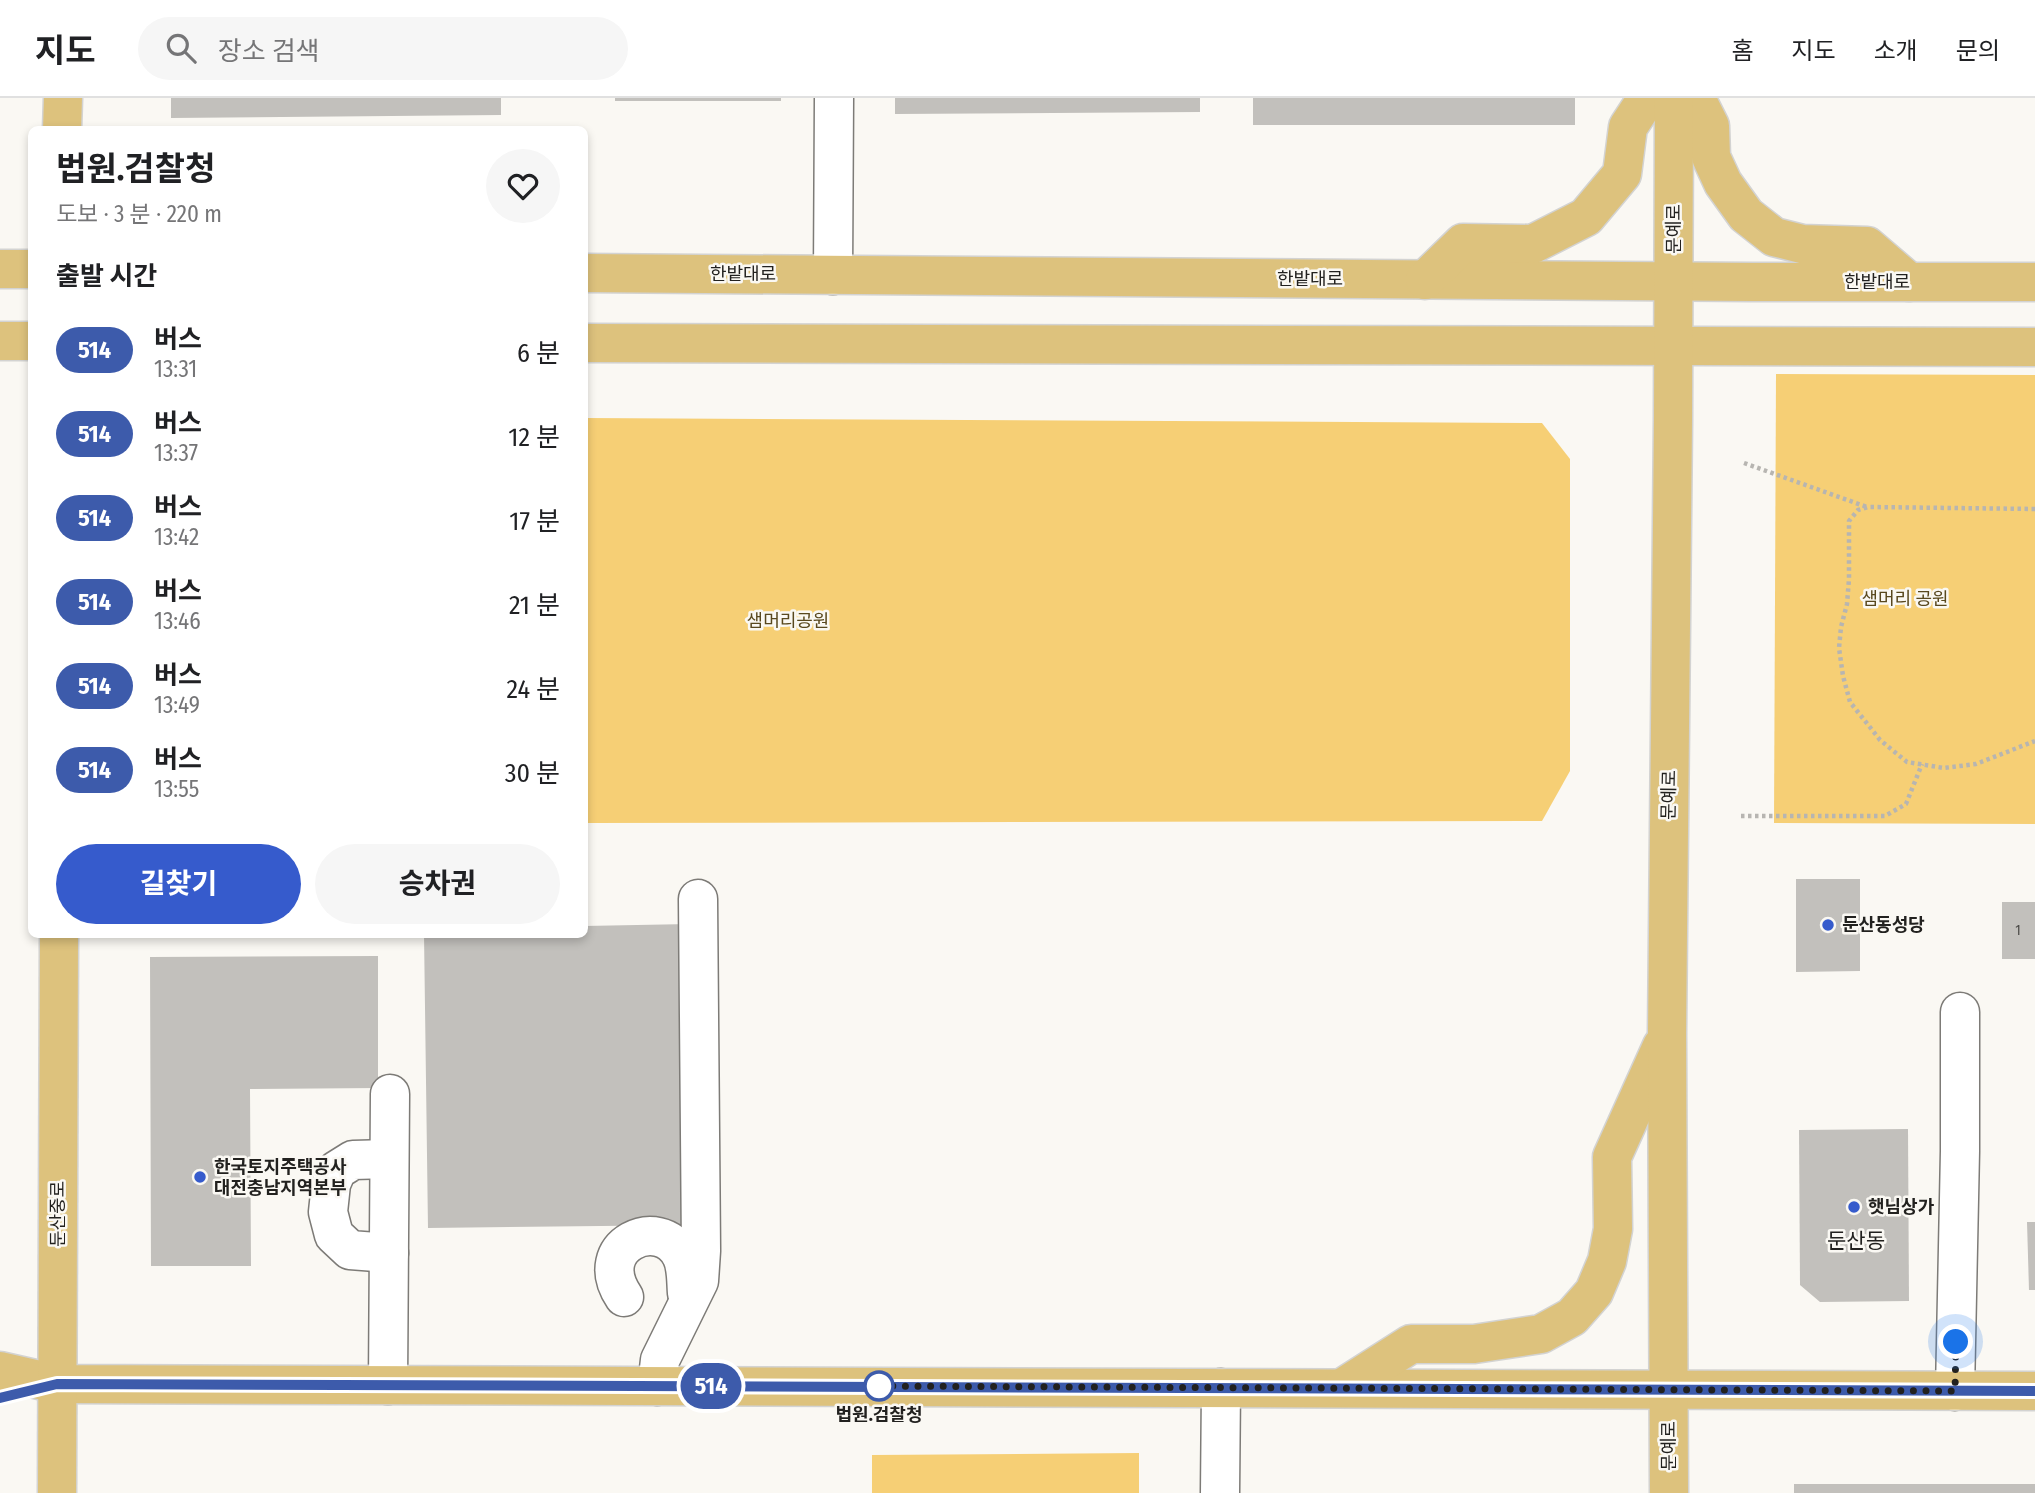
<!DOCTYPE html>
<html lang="ko">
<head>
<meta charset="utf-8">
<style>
	:root { --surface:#fff; --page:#f6f6f6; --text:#202124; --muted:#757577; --line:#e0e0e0; --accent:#365bcc }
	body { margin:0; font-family:"Fira Sans Condensed","Noto Sans KR",sans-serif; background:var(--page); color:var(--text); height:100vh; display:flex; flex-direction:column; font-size:26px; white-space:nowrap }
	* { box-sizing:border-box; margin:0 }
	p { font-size:23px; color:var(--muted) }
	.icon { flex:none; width:38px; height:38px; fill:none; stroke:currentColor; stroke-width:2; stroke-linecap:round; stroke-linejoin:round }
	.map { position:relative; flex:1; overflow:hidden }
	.side { position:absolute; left:28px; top:28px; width:560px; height:812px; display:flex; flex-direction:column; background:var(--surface); border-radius:10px; box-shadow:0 4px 10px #0003 }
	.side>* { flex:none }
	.badge { padding:0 14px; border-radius:23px; font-size:24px; line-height:46px }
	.you { position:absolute; width:35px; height:35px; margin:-18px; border:5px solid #fff; border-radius:50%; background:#1a73e8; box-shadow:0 0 0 10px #1a73e833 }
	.map>.badge { position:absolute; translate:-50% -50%; box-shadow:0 0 0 4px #fff }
	h2 { padding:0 28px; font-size:26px; line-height:63px }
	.round { display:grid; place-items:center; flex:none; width:74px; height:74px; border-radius:37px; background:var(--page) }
	.overview { display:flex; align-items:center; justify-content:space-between; height:119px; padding:0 28px }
	h1 { font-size:33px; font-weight:700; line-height:52px }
	.action { display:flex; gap:14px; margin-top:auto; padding:14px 28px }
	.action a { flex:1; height:80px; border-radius:42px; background:var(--accent); color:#fff; font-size:28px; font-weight:700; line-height:80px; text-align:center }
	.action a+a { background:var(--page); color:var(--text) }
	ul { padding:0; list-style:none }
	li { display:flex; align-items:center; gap:21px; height:84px; padding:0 28px }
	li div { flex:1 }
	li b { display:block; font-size:26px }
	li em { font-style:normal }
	li .badge { min-width:77px; font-weight:700; text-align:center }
	header { display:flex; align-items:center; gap:42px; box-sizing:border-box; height:98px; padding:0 35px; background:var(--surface); border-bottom:2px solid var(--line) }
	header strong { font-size:33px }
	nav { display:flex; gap:38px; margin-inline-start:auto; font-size:24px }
	.search { width:490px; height:63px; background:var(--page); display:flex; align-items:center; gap:18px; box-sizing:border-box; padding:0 24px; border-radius:38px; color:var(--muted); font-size:26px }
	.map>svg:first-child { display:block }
	.green { fill:#f6cf75 }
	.building { fill:#c2c0bc }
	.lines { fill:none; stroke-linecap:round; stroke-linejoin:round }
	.minor-casing { stroke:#7d7b77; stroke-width:41 }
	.major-casing { stroke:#d3d3d2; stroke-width:41 }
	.path { stroke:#b7b5b1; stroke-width:4.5; stroke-dasharray:3.5 3.5; stroke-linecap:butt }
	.minor { stroke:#fff; stroke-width:38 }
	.major { stroke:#ddc27d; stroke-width:38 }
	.line-casing { stroke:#fff; stroke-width:16 }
	.line { stroke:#3d5bab; stroke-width:10 }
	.walk { stroke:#22211f; stroke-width:7; stroke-dasharray:0 12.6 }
	.poi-dot { fill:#365bcc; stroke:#faf8f3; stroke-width:2.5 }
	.stop-dot { fill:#fff; stroke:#3d5bab; stroke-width:3.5 }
	.labels { text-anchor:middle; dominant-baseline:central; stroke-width:5; stroke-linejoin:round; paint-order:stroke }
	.number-label { font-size:14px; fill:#4a4946 }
	.street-label { font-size:18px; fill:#22211f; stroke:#faf8f3 }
	.park-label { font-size:18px; fill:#59481e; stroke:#faf8f3 }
	.poi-label { font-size:18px; font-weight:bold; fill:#22211f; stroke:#faf8f3; text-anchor:start }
	.stop-label { font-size:18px; font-weight:bold; fill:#22211f; stroke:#faf8f3 }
	.quarter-label { font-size:21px; fill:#22211f; stroke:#faf8f3 }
</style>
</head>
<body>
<header>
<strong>지도</strong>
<div class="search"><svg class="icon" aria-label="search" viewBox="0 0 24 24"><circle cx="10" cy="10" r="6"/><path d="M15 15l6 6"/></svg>장소 검색</div>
<nav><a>홈</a><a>지도</a><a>소개</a><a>문의</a></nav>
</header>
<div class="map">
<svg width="2035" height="1395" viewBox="0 0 2035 1395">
	<rect width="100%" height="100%" fill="#faf8f3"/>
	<g class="green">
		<polygon points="1776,276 2035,277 2035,726 1774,725"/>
		<polygon points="585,320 1542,325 1570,361 1570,673 1542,723 585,725"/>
		<polygon points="1139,1355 1139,1395 872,1395 872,1357"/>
	</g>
	<g class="building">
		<polygon points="171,0 501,0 501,17 171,20"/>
		<rect x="615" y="0" width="166" height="3"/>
		<polygon points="895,0 1200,0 1200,14 895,16"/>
		<rect x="1253" y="0" width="322" height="27"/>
		<polygon points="1796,781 1860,781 1860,873 1796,874"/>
		<rect x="2002" y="804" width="33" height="57"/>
		<polygon points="690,826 694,1127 428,1130 424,836 584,836 584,828"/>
		<polygon points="378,858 378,990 250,991 251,1168 151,1168 150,859"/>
		<polygon points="1908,1031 1909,1203 1820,1204 1800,1187 1799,1032"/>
		<polygon points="2027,1124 2035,1124 2035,1192 2029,1192"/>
		<rect x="1794" y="1386" width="241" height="9"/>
	</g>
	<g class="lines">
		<g class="minor-casing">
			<g id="minor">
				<polyline points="833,177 834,0"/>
				<polyline points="389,1155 350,1152 334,1137 328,1114 331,1086 337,1072 353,1062 389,1061"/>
				<path d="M624,1199C589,1147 660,1116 681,1157C687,1168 686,1183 687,1195"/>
				<polyline points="388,1287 390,996"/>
				<polyline points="657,1288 660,1262 699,1183 701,1153 698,801"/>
				<polyline points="1955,1293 1960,1053 1960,914"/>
				<polyline points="1220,1395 1221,1290"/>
			</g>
		</g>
		<g class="major-casing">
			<g id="major">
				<polyline points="1696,0 1710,28 1711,59 1723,85 1746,117 1774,139 1802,146 1867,148 1909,184"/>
				<polyline points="62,32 63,0"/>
				<polyline points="0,171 32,171"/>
				<polyline points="584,175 1752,184 2035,184"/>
				<polyline points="1425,182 1463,145 1533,146 1586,119 1622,76 1628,29 1647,0"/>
				<polyline points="0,243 32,243"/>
				<polyline points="584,245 2035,249"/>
				<polyline points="0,1273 57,1286 2035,1293"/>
				<polyline points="1342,1290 1411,1246 1474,1246 1541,1236 1572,1219 1594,1194 1607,1163 1613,1131 1612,1059 1662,948"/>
				<polyline points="57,1395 59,836"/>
				<polyline points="1669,1395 1667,936 1673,322 1674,0"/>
			</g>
		</g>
		<g class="path">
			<polyline points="1744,365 1867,409"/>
			<polyline points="2035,411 1868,409 1858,412 1849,423 1849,481 1847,506 1841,529 1839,550 1843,578 1850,604 1880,642 1907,664 1944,670 1976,666 2035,643"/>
			<polyline points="1741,718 1885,718 1906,706 1922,666"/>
		</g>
		<use href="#minor" class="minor"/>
		<use href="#major" class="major"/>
	</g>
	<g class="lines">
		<g class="line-casing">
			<polyline id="line" points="0,1300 57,1286 2035,1293"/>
		</g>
		<use href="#line" class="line"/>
		<polyline class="walk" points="879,1288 867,1288 1955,1293 1956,1244"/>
	</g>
	<g class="poi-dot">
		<circle cx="1828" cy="827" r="7"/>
		<circle cx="200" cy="1079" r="7"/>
		<circle cx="1854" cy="1109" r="7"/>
	</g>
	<circle class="stop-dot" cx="879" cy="1288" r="14"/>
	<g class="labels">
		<g class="number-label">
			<text x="2018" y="832">1</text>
		</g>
		<g class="street-label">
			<text transform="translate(1674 131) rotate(-90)">문예로</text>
			<text x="743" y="176">한밭대로</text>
			<text x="1310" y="181">한밭대로</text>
			<text x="1877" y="184">한밭대로</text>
			<text transform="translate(1669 697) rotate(-89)">문예로</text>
			<text transform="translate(58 1116) rotate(-90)">둔산중로</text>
			<text transform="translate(1669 1348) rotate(-90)">문예로</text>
		</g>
		<g class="park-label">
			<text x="1905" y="501">샘머리 공원</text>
			<text x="788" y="523">샘머리공원</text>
		</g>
		<g class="poi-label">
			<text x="1842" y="827">둔산동성당</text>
			<text x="214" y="1069">한국토지주택공사<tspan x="214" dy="21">대전충남지역본부</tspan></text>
			<text x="1868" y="1109">햇님상가</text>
		</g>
		<g class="stop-label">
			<text x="879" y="1317">법원.검찰청</text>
		</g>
		<g class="quarter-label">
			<text x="1856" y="1143">둔산동</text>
		</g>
	</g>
</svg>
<div class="you" style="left:1956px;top:1244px"></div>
<b class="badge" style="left:711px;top:1288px;background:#3d5bab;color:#fff">514</b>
<section class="side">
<div class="overview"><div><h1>법원.검찰청</h1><p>도보 · 3 분 · 220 m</p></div><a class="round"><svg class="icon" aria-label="heart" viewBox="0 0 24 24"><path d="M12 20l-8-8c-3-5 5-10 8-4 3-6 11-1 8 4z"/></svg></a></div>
<h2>출발 시간</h2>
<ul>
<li><span class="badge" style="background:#3d5bab;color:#fff">514</span><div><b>버스</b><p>13:31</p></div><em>6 분</em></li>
<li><span class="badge" style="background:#3d5bab;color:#fff">514</span><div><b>버스</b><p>13:37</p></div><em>12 분</em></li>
<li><span class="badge" style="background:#3d5bab;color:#fff">514</span><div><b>버스</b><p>13:42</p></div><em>17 분</em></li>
<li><span class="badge" style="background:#3d5bab;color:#fff">514</span><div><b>버스</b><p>13:46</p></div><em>21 분</em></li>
<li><span class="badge" style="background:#3d5bab;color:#fff">514</span><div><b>버스</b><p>13:49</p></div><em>24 분</em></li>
<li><span class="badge" style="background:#3d5bab;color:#fff">514</span><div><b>버스</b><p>13:55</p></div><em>30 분</em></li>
</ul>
<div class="action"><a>길찾기</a><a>승차권</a></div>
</section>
</div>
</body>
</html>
